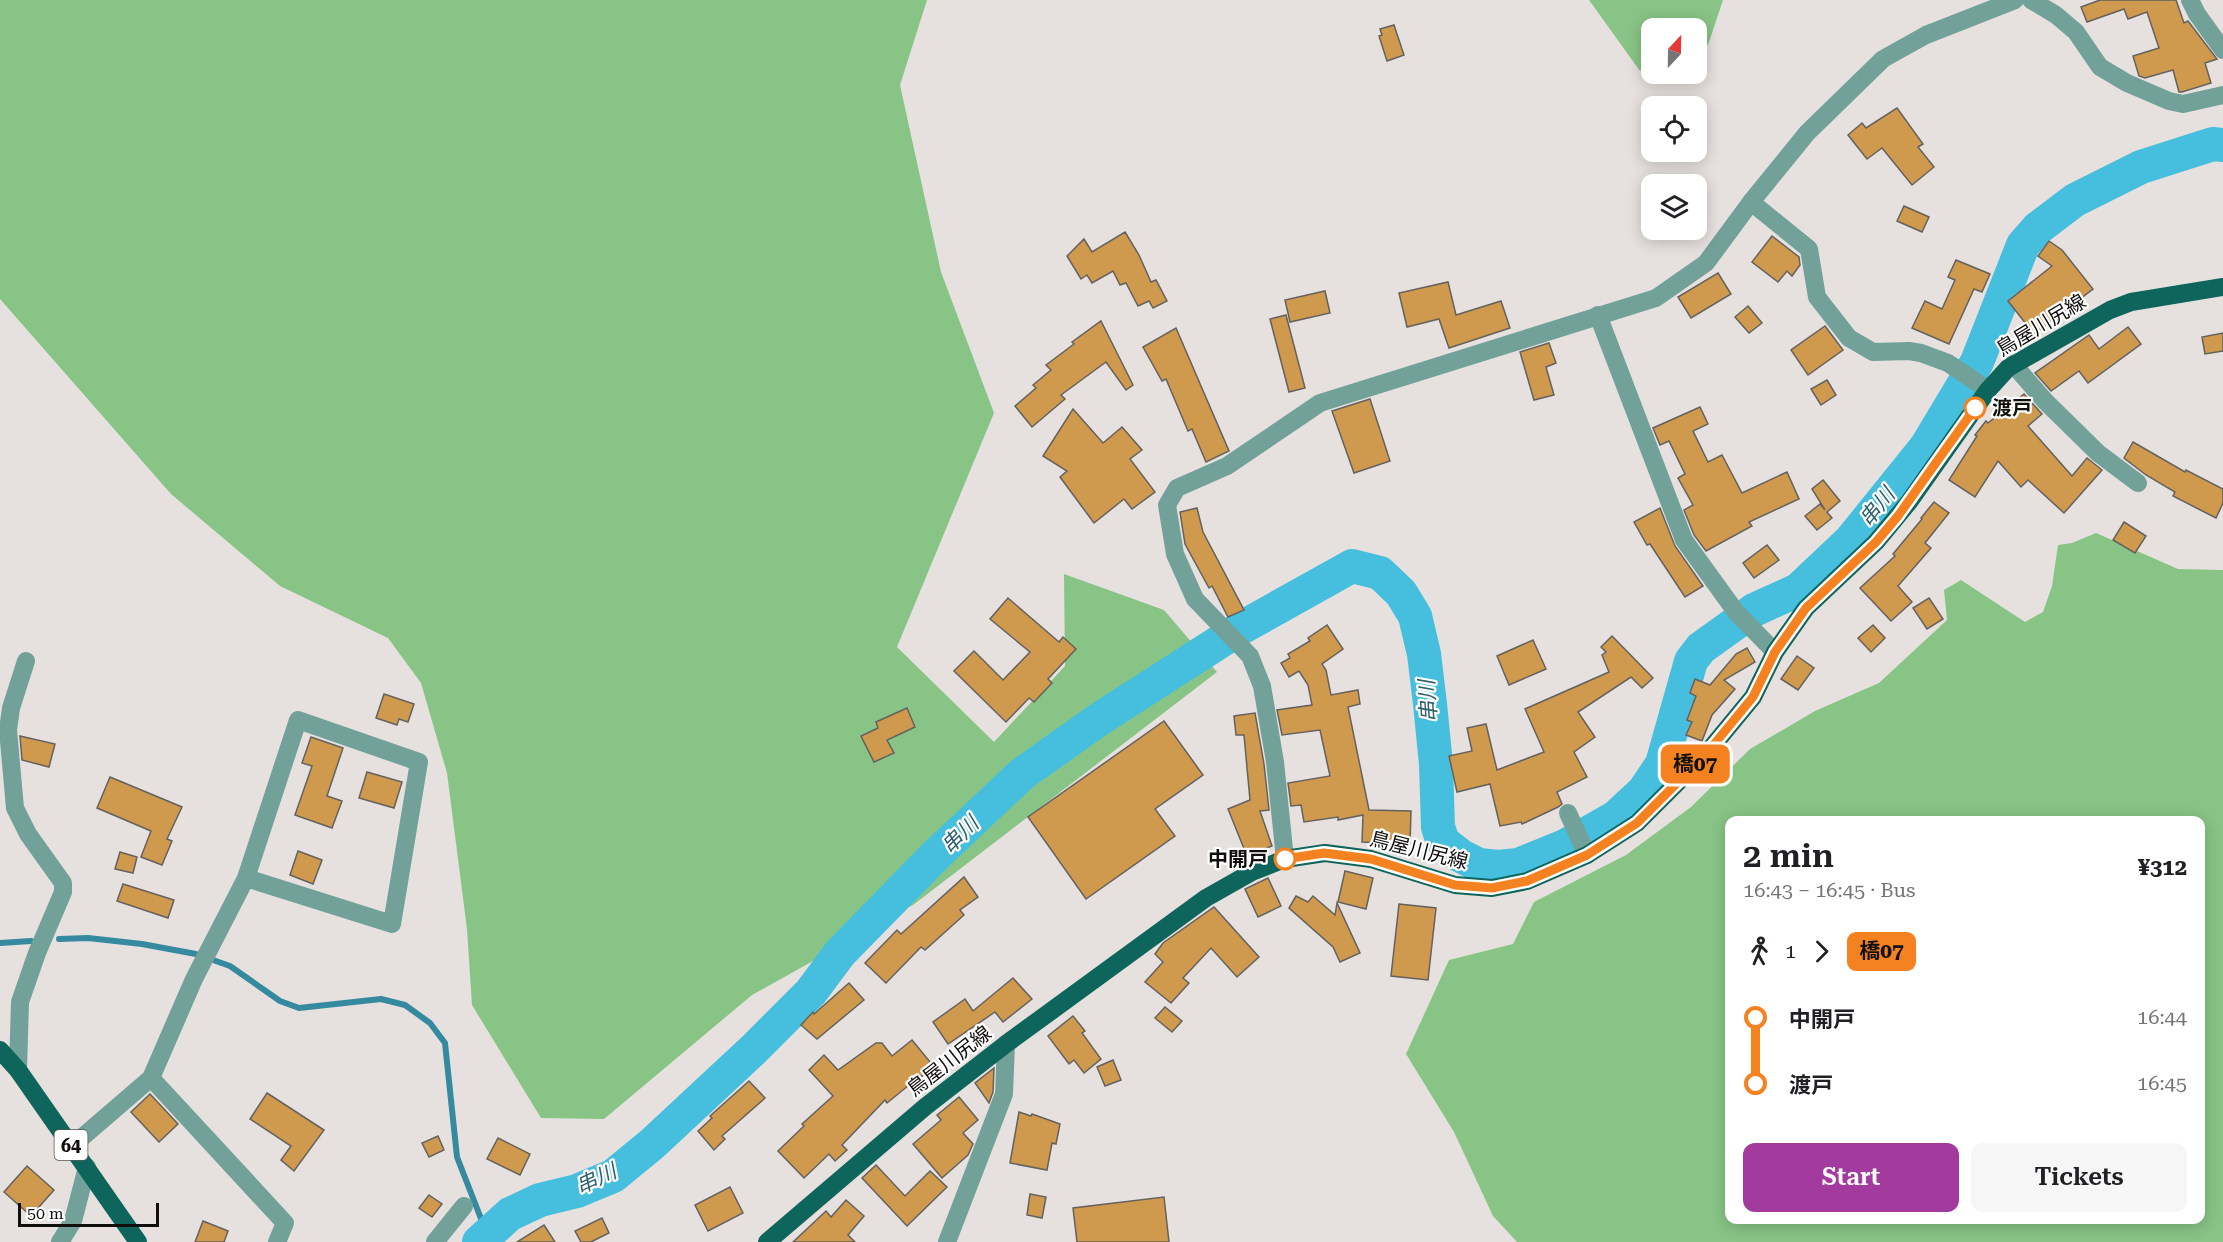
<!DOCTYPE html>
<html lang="en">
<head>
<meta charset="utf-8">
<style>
	:root { --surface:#fff; --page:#f6f6f6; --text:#202124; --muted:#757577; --accent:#a33b9e }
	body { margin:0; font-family:"Roboto Serif","Noto Sans JP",serif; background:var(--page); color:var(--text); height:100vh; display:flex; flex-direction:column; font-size:22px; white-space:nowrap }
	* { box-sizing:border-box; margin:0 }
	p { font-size:20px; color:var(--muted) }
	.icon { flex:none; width:33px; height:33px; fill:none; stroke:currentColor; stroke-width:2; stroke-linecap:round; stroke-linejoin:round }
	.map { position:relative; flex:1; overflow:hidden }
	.side { position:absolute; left:1725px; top:816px; width:480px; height:408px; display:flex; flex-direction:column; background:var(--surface); border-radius:12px; box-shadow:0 3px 15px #0003 }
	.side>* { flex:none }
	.badge { padding:0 12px; border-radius:9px; font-size:21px; line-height:39px }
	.needle { width:39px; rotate:22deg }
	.fabs { position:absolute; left:1641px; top:18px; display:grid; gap:12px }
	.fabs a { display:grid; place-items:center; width:66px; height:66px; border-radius:12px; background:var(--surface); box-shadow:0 3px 15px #0003; font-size:30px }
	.scale { position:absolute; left:18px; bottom:15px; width:141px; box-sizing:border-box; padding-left:6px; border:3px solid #100f0e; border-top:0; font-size:16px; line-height:21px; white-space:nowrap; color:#100f0e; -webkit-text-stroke:4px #fff; paint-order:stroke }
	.map>.badge { position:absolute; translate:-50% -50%; box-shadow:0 0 0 3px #fff }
	.legs { display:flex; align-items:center; gap:9px; height:66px; padding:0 18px; font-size:20px }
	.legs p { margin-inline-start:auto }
	.summary { display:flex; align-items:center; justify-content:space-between; height:102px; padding:0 18px }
	h1 { font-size:33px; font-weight:600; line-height:45px }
	.action { display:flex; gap:12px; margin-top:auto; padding:12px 18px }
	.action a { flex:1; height:69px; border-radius:12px; background:var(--accent); color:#fff; font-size:24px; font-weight:600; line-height:69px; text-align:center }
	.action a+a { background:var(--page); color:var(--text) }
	ul { padding:0 18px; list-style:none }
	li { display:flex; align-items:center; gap:21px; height:66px; font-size:22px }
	li i { display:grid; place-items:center; width:9px; height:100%; margin:0 8px; background:currentColor }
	li i::after { content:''; width:15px; height:15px; margin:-8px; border:4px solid; border-radius:50%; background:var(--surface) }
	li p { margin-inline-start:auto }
	li:first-child i { background:linear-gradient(#0000 50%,currentColor 0) }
	li:last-child i { background:linear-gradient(currentColor 50%,#0000 0) }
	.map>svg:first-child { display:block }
	.green { fill:#88c486; fill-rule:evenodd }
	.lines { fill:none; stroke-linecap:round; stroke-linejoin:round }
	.stream { stroke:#358a9f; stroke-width:6 }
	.river { stroke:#45bfdd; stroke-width:34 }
	.building { fill:#cf9a4d; stroke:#64615e; stroke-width:1.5 }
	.minor { stroke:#72a199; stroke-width:18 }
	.major { stroke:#0e655c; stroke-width:18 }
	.line-1-casing { stroke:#fff; stroke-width:14 }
	.line-1 { stroke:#f58220; stroke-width:9 }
	.stop-1-dot { fill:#fff; stroke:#f58220; stroke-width:3 }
	.labels { text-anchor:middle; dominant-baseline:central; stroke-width:4.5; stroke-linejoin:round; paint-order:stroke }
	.shield { fill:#fff; stroke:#585756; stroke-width:1.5 }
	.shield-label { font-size:18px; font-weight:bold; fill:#100f0e }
	.street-label { font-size:20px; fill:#100f0e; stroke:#fff }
	.stop-label { font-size:20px; font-weight:bold; fill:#100f0e; stroke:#fff; text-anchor:start }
	.water-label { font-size:21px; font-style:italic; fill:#2d5f6c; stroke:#fff }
</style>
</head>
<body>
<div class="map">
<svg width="2223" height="1242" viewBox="0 0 2223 1242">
	<rect width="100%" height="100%" fill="#e6e1df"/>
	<g class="green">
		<polygon points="0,0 927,0 900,85 941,272 994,413 897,647 994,742 1065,666 1064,574 1164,610 1217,672 913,905 752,995 604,1119 541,1118 472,1005 467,929 447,773 421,683 388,638 280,586 171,494 0,299"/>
		<polygon points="1589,0 1723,0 1708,45 1697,50 1696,28 1652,28 1651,67 1640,71"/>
		<path d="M2096,533L2178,569L2223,570V1242H1517L1493,1216L1454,1132L1406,1054L1449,960L1513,944L1534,902L1626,855L1691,807L1750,749L1815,711L1879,683L1947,620L1944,590L1961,580L2025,622L2043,612L2052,586L2058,545L2072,543ZM1730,820H2200V1220H1730Z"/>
	</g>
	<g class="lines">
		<g class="stream">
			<polyline points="59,939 88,938 142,944 196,954 230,966 280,1001 299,1008 381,999 405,1005 430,1023 445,1043 457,1157 487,1234"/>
			<polyline points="0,943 31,941"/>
		</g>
		<polyline class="river" points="479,1242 510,1214 540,1200 577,1191 613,1176 652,1144 753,1050 811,992 840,953 936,855 1022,774 1098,720 1241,628 1352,566 1380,573 1401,593 1415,616 1424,654 1430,704 1436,764 1438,827 1443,842 1461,856 1479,865 1498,867 1518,865 1565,846 1616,817 1644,791 1662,764 1691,661 1701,648 1754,610 1798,590 1851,540 1926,447 1977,362 2023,245 2038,228 2075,200 2141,167 2213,144 2223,145"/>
	</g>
	<g class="building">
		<polygon points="2100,0 2176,0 2184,23 2188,21 2217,59 2205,63 2211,83 2182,92 2179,92 2173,70 2145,78 2139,76 2133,56 2159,48 2147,12 2128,19 2124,9 2087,22 2081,7"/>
		<polygon points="1394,25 1404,55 1387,61 1379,36 1382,35 1380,29"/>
		<polygon points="1897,108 1923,144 1918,147 1934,167 1912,185 1882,148 1867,159 1848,135 1862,123 1866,128"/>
		<polygon points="1904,206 1929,217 1922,232 1897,221"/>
		<polygon points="1125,232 1139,255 1151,282 1156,280 1167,301 1153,308 1149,301 1138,306 1126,283 1120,285 1113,271 1092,283 1087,275 1081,279 1067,256 1084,239 1092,252"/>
		<polygon points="1772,236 1799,257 1800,265 1792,276 1787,271 1778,282 1752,262"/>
		<polygon points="2049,241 2062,250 2093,289 2034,334 2008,301 2052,266 2038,256"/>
		<polygon points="1956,260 1990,274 1982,292 1974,289 1949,344 1912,328 1925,301 1942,309 1955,280 1948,277"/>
		<polygon points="1718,273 1731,294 1691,318 1678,297"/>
		<polygon points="1448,282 1456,315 1501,301 1510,328 1449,348 1439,319 1407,327 1399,293"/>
		<polygon points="1325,291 1330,313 1290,322 1285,300"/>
		<polygon points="1748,306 1762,323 1749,333 1735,317"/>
		<polygon points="1286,315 1305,388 1289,392 1270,319"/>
		<polygon points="1101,321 1133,385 1126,390 1106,362 1061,395 1065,399 1032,427 1015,406 1036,388 1033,385 1051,370 1046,365 1074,344 1072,342"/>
		<polygon points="1825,326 1843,350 1808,375 1791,350"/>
		<polygon points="2128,327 2141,344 2088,383 2079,371 2051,391 2035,373 2089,335 2099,349"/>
		<polygon points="1176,328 1229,451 1206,462 1192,429 1188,431 1166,379 1162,381 1143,347"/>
		<polygon points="2223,333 2223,351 2205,354 2202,337"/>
		<polygon points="1549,343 1556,363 1546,367 1554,395 1534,400 1520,352"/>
		<polygon points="1827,380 1836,395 1821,405 1811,389"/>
		<polygon points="2024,394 2042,414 2028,426 2072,476 2087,458 2102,470 2064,513 2028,480 2021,487 1998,461 1975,497 1949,480 1977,436 1975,435 1986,421 1988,423"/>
		<polygon points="1370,399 1390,461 1354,473 1332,411"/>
		<polygon points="1700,407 1708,424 1693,431 1708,462 1722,455 1742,493 1787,472 1799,499 1749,522 1752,526 1706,551 1694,535 1684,510 1693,505 1678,478 1685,474 1669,441 1660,445 1653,428"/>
		<polygon points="1073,409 1103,443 1122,427 1142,450 1130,459 1155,492 1132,509 1124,499 1094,523 1060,477 1067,471 1043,456"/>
		<polygon points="2133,442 2185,472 2186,470 2223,489 2223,503 2216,518 2173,496 2175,492 2146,475 2124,458"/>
		<polygon points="1823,480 1840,501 1827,512 1832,518 1817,530 1805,516 1820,504 1825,510 1812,489"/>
		<polygon points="1934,502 1949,513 1925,543 1931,548 1898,586 1912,602 1891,621 1860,588 1895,556 1893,554 1922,519 1921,518"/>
		<polygon points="1197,508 1203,532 1244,610 1228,617 1212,586 1209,588 1185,544 1180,512"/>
		<polygon points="1660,508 1675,546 1703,586 1685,597 1650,544 1647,545 1634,522"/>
		<polygon points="2124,522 2146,536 2135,553 2113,540"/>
		<polygon points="1767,545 1779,560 1754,578 1743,563"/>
		<polygon points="1008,598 1059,642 1063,637 1076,649 1048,679 1052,683 1034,702 1029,698 1006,722 954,671 974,651 1003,680 1030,652 990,619"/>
		<polygon points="1929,598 1943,619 1927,629 1913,608"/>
		<polygon points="1327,625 1343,649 1322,664 1326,670 1331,695 1358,690 1360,704 1348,707 1369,810 1411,811 1410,844 1362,842 1363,815 1338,820 1338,817 1304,822 1301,805 1291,806 1288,783 1330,776 1320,730 1282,735 1277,710 1312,705 1308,685 1299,671 1289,677 1281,663 1290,658 1288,654 1310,641 1308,638"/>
		<polygon points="1873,625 1885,638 1871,652 1858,638"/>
		<polygon points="1612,636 1653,678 1642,688 1631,677 1578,712 1595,737 1574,752 1587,777 1557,792 1562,804 1558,807 1522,824 1521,822 1500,826 1490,784 1457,792 1449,756 1472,751 1467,728 1486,724 1497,770 1544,752 1525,709 1609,672 1602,655 1606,652 1601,647"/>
		<polygon points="1533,640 1546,669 1509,685 1497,656"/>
		<polygon points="1747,648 1755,662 1724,680 1735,689 1712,715 1702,741 1686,735 1692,722 1687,720 1696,696 1690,693 1695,679 1710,685 1736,654"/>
		<polygon points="1797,656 1814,668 1798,690 1781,679"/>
		<polygon points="384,694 414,704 408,722 399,719 397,725 376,718"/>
		<polygon points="907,708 915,727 887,740 894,753 874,762 861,736 878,728 876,722"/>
		<polygon points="1255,713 1264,764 1269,810 1260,811 1272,846 1247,856 1228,809 1250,800 1244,735 1236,735 1234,716"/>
		<polygon points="1164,721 1203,775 1155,809 1175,836 1086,899 1028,817"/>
		<polygon points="20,736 55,744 49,767 22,760"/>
		<polygon points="311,737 343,748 327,796 342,801 332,828 295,815 312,766 302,763"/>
		<polygon points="367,772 402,782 394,808 359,798"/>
		<polygon points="110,777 182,807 167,839 172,841 162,865 141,857 151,831 97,808"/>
		<polygon points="298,851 322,860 313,884 290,875"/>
		<polygon points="120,852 137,857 133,873 115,869"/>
		<polygon points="1345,871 1373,878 1366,909 1338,902"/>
		<polygon points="964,877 978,897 960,910 964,915 925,950 921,947 886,983 865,963 897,930 901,934"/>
		<polygon points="1268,878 1281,906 1258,917 1245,889"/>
		<polygon points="123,884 174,900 168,918 117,901"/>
		<polygon points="1296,896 1308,902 1313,896 1335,915 1337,903 1360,953 1340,962 1333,947 1289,908"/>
		<polygon points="1399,904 1436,908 1428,980 1391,976"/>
		<polygon points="1214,907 1259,957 1237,977 1211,948 1183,978 1189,983 1171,1003 1145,982 1163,962 1155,954 1163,943"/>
		<polygon points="1013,978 1032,999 1003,1022 995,1012 948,1044 933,1022 965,999 973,1011"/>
		<polygon points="849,983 864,1000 817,1039 801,1025 813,1012 814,1014"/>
		<polygon points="1165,1007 1182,1021 1172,1032 1155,1018"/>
		<polygon points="1073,1016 1085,1031 1082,1033 1101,1059 1084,1073 1074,1060 1069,1064 1048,1036"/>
		<polygon points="912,1040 935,1068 914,1081 887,1103 885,1100 842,1145 847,1150 835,1161 829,1154 804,1178 778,1151 804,1126 802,1124 833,1096 809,1070 824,1055 838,1070 876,1043 882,1043 892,1056"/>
		<polygon points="1113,1060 1121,1080 1105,1086 1097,1067"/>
		<polygon points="994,1068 993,1092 989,1103 975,1083"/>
		<polygon points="749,1081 765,1098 722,1136 725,1139 714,1150 698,1131 712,1118 710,1116"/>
		<polygon points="267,1093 324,1130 294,1171 281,1160 291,1146 250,1119"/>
		<polygon points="150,1094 178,1124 159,1142 131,1112"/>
		<polygon points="959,1097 978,1120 963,1133 973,1144 968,1155 942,1178 913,1144 941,1120 937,1115"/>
		<polygon points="1019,1112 1031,1116 1032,1114 1060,1124 1056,1144 1052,1143 1047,1170 1010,1163"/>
		<polygon points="438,1136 444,1150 429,1157 422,1143"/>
		<polygon points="498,1138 530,1154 520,1175 487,1159"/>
		<polygon points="876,1165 905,1196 930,1171 947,1187 907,1226 862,1178"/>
		<polygon points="27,1166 54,1190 31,1216 4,1192"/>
		<polygon points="730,1187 743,1213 708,1231 695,1205"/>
		<polygon points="1030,1194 1046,1197 1042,1218 1027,1215"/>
		<polygon points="429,1195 442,1204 432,1217 419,1208"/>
		<polygon points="1164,1197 1169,1242 1077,1242 1073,1208"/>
		<polygon points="846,1200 864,1216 848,1235 855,1242 793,1242 826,1211 831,1217"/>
		<polygon points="602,1218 609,1233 591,1242 581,1242 575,1231"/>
		<polygon points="203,1221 228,1231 224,1242 195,1242"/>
		<polygon points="544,1225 555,1242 517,1242"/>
	</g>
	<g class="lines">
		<g class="minor">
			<polyline points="2031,0 2056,15 2076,32 2100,67 2127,83 2169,101 2183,104 2223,95"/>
			<polyline points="2190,0 2197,14 2223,50"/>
			<polyline points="1751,202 1809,249 1817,297 1849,338 1873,352 1909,351 1921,353 1948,363 1988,390"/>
			<polyline points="1598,315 1684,540 1736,612 1775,652"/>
			<polyline points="2013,364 2045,401 2098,453 2138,483"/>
			<polyline points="1568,813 1587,855"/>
			<polyline points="1285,859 1275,762 1262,686 1250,656 1195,599 1175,554 1167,505 1177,488 1227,466 1320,403 1656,298 1706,263 1751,202 1807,133 1883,59 1926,35 2015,0"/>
			<polyline points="18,1070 20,1002 37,953 63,892 63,883 28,834 15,808 8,730 11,708 26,661"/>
			<polyline points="151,1078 285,1223 277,1242"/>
			<polyline points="72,1146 151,1078 194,979 246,878 298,720 419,762 392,924 246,878"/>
			<polyline points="60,1242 73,1221 87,1167"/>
			<polyline points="435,1242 464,1206"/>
			<polyline points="947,1242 1004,1094 1006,1044"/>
		</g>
		<g class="major">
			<polyline points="0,1050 18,1070 138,1242"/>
			<polyline points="767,1242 925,1107 1006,1044 1206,898 1252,872 1285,859 1325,853 1371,859 1455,885 1492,888 1527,881 1587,855 1637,823 1706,754 1753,697 1775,652 1806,608 1876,542 1909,502 1988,390 2008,368 2110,310 2131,302 2223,287"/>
		</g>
	</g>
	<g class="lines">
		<g class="line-1-casing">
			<polyline id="line-1" points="1285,859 1324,853 1371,859 1455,885 1492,888 1527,881 1587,855 1637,823 1706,754 1753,697 1775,652 1806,608 1876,542 1898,516 1975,408"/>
		</g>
		<use href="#line-1" class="line-1"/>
	</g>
	<g class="stop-1-dot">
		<circle cx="1975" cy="408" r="10"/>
		<circle cx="1285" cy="859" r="10"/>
	</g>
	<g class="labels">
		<rect class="shield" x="54.5" y="1130" width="33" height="30" rx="4.5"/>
		<g class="shield-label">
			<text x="71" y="1145">64</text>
		</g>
		<g class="street-label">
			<text transform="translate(2041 325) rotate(-31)">鳥屋川尻線</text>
			<text transform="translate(1419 850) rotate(14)">鳥屋川尻線</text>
			<text transform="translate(949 1061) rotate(-38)">鳥屋川尻線</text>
		</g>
		<g class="stop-label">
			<text x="1992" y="408">渡戸</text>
			<text x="1268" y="859" text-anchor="end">中開戸</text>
		</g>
		<g class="water-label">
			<text transform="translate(1877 507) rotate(-51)">串川</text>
			<text transform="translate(1428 701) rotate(-94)">串川</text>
			<text transform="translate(960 835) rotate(-45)">串川</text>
			<text transform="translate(596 1179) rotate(-25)">串川</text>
		</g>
	</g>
</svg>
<div class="fabs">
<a><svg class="needle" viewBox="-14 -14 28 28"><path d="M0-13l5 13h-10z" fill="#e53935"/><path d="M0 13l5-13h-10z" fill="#757577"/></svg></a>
<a><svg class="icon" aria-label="locate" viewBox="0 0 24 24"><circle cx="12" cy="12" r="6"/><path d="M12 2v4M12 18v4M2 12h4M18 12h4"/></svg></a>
<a><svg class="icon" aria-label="layers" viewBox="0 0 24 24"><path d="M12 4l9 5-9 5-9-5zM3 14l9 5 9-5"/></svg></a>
</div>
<div class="scale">50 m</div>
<b class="badge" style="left:1695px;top:764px;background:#f58220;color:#111">橋07</b>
<section class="side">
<div class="summary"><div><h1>2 min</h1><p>16:43 – 16:45 · Bus</p></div><b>¥312</b></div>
<div class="legs"><svg class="icon" aria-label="walk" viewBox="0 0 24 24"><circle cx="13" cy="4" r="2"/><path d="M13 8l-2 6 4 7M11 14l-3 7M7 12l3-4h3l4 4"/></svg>1<svg class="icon" aria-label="forward" viewBox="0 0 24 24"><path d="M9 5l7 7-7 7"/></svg><b class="badge" style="background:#f58220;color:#111">橋07</b></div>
<ul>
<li><i style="color:#f58220"></i><b>中開戸</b><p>16:44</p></li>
<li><i style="color:#f58220"></i><b>渡戸</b><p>16:45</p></li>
</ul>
<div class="action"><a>Start</a><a>Tickets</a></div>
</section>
</div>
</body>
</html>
